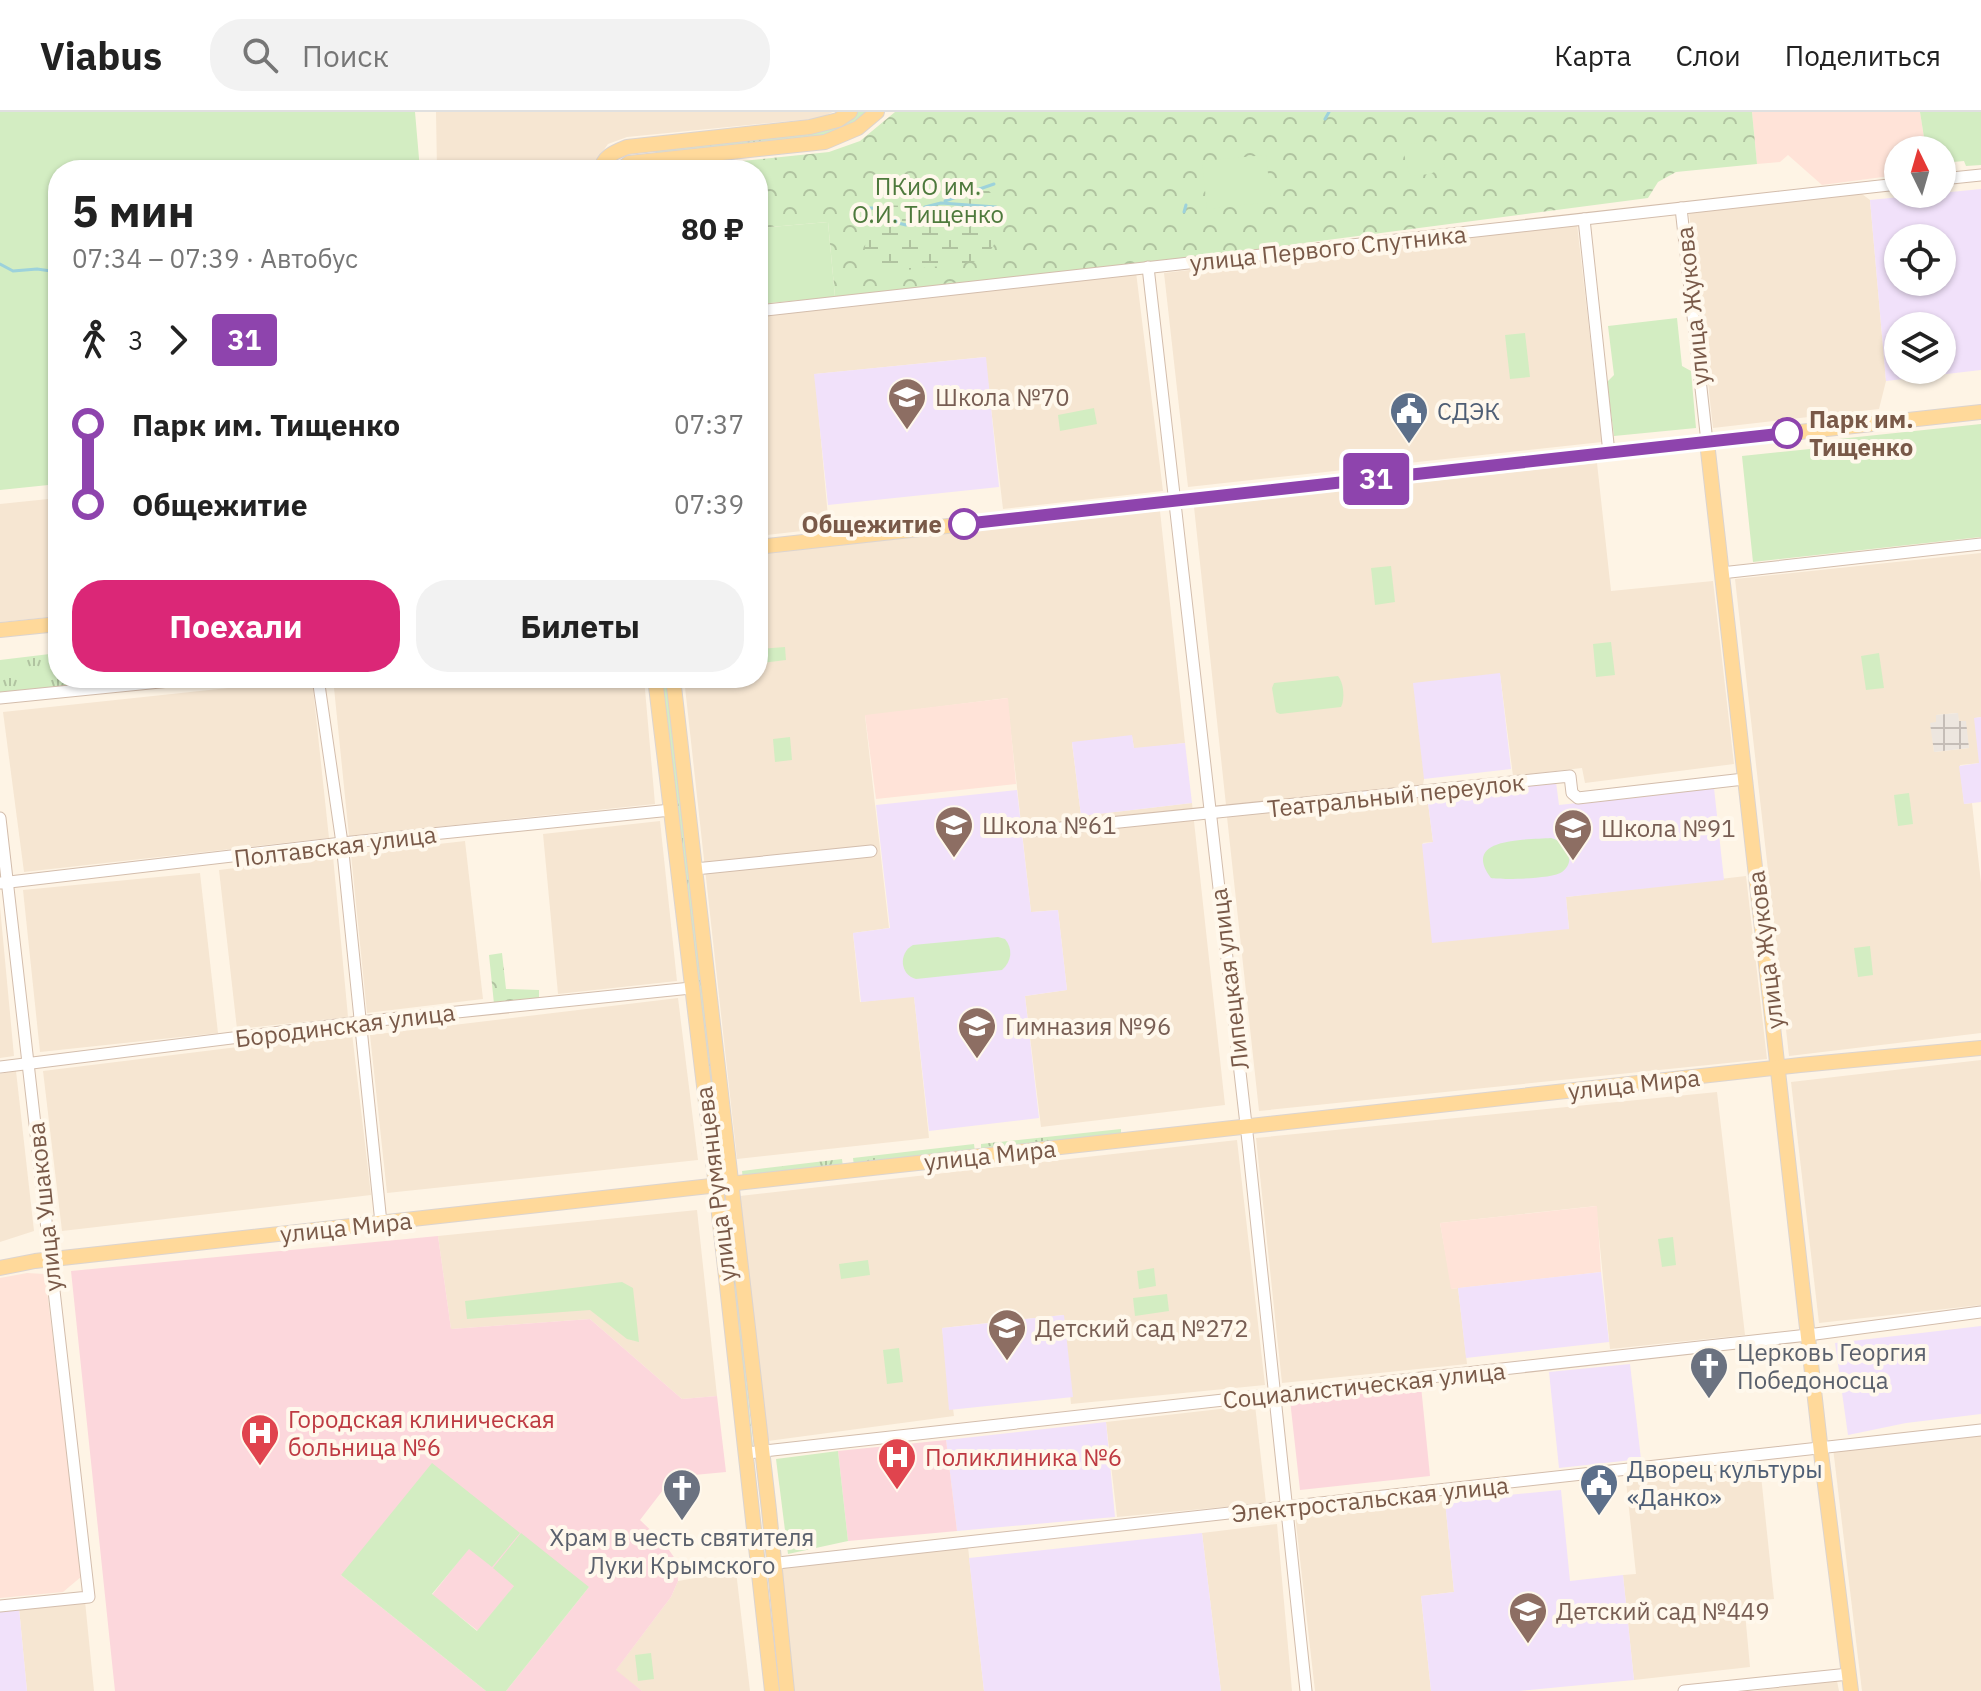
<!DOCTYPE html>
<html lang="ru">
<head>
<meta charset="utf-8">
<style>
	:root { --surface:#fff; --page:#f2f2f2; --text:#222; --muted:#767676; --line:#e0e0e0; --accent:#db2777 }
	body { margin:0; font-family:"IBM Plex Sans",sans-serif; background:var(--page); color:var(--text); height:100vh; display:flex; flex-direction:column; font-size:30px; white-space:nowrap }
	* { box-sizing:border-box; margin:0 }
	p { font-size:26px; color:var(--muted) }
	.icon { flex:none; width:44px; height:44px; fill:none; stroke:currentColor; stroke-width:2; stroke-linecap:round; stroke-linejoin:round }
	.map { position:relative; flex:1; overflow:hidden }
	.panel { position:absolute; left:48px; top:48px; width:720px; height:528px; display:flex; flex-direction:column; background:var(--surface); border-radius:32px; box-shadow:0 2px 6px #0004 }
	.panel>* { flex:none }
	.badge { padding:0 16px; border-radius:6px; font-size:28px; line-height:52px }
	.needle { width:52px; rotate:355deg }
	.controls { position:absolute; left:1884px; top:24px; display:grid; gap:16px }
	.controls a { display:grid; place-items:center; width:72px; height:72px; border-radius:50%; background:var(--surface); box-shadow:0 2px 6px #0004; font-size:40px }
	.map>.badge { position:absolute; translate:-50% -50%; box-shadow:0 0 0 4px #fff }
	.legs { display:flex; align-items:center; gap:12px; height:88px; padding:0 24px; font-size:26px }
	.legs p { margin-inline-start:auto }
	.headline { display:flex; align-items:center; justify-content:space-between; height:136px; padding:0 24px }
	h1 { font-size:44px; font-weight:700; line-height:60px }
	.button { display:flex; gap:16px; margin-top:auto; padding:16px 24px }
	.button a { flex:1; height:92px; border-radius:32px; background:var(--accent); color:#fff; font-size:32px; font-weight:700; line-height:92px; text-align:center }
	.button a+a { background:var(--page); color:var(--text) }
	ul { padding:0 24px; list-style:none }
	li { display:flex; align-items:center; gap:28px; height:80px; font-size:30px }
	li i { display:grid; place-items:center; width:12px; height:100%; margin:0 10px; background:currentColor }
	li i::after { content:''; width:20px; height:20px; margin:-10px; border:6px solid; border-radius:50%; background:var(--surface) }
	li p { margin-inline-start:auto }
	li:first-child i { background:linear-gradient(#0000 50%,currentColor 0) }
	li:last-child i { background:linear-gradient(currentColor 50%,#0000 0) }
	header { display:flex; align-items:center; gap:48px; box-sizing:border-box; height:112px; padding:0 40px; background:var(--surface); border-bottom:2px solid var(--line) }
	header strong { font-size:38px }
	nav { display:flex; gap:44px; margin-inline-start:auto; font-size:28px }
	.search { width:560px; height:72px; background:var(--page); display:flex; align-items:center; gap:20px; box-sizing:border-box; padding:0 28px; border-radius:32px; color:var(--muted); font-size:30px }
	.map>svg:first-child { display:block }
	.residential { fill:#f6e6d2; fill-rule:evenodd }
	.commercial { fill:#ffe3d8 }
	.industrial { fill:url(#industrial-grid) }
	.education { fill:#f1e1fa; fill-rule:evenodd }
	.medical { fill:#fcd7dc }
	.grass { fill:url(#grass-tufts) }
	.forest { fill:url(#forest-crowns) }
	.wetland { fill:url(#wetland-marsh) }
	.park { fill:#d3edc2 }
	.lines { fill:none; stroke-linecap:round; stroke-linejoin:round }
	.stream { stroke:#9dd2db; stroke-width:3 }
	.minor-casing { stroke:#d3bdac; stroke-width:13 }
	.major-casing { stroke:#dcd4cf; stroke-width:16 }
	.minor { stroke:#fff; stroke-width:11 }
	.major { stroke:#ffd99a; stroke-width:14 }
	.line-1-casing { stroke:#fff; stroke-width:18 }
	.line-1 { stroke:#8e44ad; stroke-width:12 }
	.stop-1-dot { fill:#fff; stroke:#8e44ad; stroke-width:4 }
	.labels { text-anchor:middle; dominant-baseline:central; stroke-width:8; stroke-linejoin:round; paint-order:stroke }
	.park-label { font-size:24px; fill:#4e793c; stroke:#fff8ec }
	.street-label { font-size:24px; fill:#795948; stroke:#fff8ec }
	.education-label { font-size:24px; fill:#785e54; stroke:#fff8ec; text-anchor:start }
	.service-label { font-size:24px; fill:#4e5e75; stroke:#fff8ec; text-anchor:start }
	.stop-label { font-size:24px; font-weight:bold; fill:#795948; stroke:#fff8ec; text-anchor:start }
	.worship-label { font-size:24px; fill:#5b616d; stroke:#fff8ec; text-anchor:start }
	.health-label { font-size:24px; fill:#be3a42; stroke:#fff8ec; text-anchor:start }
</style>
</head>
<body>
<header>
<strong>Viabus</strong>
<div class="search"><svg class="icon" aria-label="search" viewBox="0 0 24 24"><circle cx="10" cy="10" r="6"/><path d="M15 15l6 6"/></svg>Поиск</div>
<nav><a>Карта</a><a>Слои</a><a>Поделиться</a></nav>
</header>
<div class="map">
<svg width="1981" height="1579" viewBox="0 0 1981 1579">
	<defs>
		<pattern id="industrial-grid" width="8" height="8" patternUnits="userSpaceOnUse" patternTransform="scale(2)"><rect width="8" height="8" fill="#ede6df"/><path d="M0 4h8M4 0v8" fill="none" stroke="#c5bdb7"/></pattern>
		<pattern id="grass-tufts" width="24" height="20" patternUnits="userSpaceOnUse" patternTransform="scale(2)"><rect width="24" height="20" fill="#d3edc2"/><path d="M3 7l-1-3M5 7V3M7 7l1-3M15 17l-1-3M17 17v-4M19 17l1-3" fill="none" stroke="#b0c3a0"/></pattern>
		<pattern id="forest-crowns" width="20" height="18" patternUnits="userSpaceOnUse" patternTransform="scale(2)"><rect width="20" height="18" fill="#d3edc2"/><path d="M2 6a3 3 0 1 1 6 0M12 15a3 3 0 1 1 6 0" fill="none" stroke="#b0c3a0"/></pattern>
		<pattern id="wetland-marsh" width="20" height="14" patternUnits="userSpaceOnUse" patternTransform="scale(2)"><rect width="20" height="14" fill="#d3edc2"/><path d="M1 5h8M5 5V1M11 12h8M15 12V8" fill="none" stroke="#b0c3a0"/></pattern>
	</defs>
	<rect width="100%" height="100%" fill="#fef4e5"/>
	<g class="residential">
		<polygon points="436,0 833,0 820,6 627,25 608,32 598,46 596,58 437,58"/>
		<polygon points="1862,82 1870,88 1886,269 1879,297 1713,316 1689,100"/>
		<polygon points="1577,112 1602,330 1188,375 1164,161"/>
		<polygon points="1136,160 1163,379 1003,397 985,245 815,262 829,416 758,424 758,202"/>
		<polygon points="1597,351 1611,479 1713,469 1734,652 1585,671 1582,656 1513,664 1500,562 1424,667 1423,673 1226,693 1194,395"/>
		<polygon points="58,386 58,504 0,510 0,392"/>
		<polygon points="1160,399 1185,631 1134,637 1132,624 1072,631 1081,704 1192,691 1225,993 1041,1015 1025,884 1067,878 1058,798 1031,800 1007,586 865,604 889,816 853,821 860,890 914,884 929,1026 737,1047 684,566 758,566 758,442"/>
		<path d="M1981,441V605L1975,606L1980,651L1960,653L1964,692L1972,691L1981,771V921L1789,944L1735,467ZM1957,601L1959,609H1965L1969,636L1934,640L1931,611H1936V603Z"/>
		<polygon points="333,566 644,566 655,692 349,724"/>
		<polygon points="312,567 329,726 24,760 3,600"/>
		<polygon points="1427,683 1433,730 1422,731 1569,817 1566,785 1746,764 1767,947 1259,999 1227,705"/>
		<polygon points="660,709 677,869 558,882 543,722"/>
		<polygon points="465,729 483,887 367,901 351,742"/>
		<polygon points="333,744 348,905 237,917 219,758"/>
		<polygon points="200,761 218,921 40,940 23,778"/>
		<polygon points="0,795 14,944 0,946"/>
		<polygon points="678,886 698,1048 387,1081 370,923"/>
		<polygon points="352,921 371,1083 62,1119 43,959"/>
		<polygon points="1981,948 1981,1193 1819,1211 1791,970"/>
		<polygon points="16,959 34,1119 0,1130 0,962"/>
		<polygon points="1717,980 1745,1223 1610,1237 1596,1094 1440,1111 1452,1177 1458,1176 1467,1252 1282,1271 1256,1026"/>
		<polygon points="1237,1028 1265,1273 1071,1292 1063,1203 942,1216 954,1304 768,1329 740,1084"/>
		<polygon points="697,1098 717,1284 682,1287 590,1207 451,1217 438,1124"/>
		<polygon points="1255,1293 1266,1391 1117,1405 1106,1310"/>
		<polygon points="1981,1322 1981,1579 1862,1579 1833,1336"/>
		<polygon points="1760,1354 1774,1487 1744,1490 1750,1555 1634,1568 1623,1463 1636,1462 1626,1369"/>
		<polygon points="1445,1389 1454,1480 1421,1484 1431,1579 1315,1579 1295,1403"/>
		<polygon points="1277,1412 1292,1579 1221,1579 1202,1421"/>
		<polygon points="968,1435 984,1579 793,1579 780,1455"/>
		<polygon points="736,1459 750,1579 642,1579 615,1559 671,1485 678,1469"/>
		<polygon points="85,1489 94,1579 27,1579 19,1496"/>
		<polygon points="1837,1569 1839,1579 1753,1579"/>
	</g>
	<g class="commercial">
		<polygon points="1752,0 1920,0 1926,38 1898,38 1898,63 1822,73 1788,43 1780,50 1757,52"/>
		<polygon points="1008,586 1016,672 876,687 865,603"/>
		<polygon points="1597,1094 1601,1160 1451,1177 1440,1111"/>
		<polygon points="27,1161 45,1162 82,1464 63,1480 0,1486 0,1166"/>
	</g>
	<polygon class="industrial" points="1958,601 1959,609 1966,609 1969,636 1934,640 1930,611 1936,610 1936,603"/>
	<g class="education">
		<path d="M1981,77V258L1886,269L1870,88ZM1898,126H1942V170H1898ZM1898,214H1942V258H1898Z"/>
		<polygon points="986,245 999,375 828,393 814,262"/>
		<polygon points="1500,561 1511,657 1424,667 1413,571"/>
		<polygon points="1981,605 1981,690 1964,692 1959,654 1979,651 1974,606"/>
		<polygon points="1132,623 1134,636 1185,631 1192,691 1081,704 1072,630"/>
		<polygon points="1556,670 1559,693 1714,676 1724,768 1566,785 1569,817 1432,831 1422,732 1433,730 1427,683"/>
		<polygon points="1017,678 1031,800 1058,798 1067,878 1025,884 1039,1006 929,1019 914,885 861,890 853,821 890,816 876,693"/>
		<polygon points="1601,1160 1609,1230 1466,1246 1458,1176"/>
		<polygon points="1064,1203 1073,1285 949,1298 942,1216"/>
		<polygon points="1981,1214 1981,1302 1906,1311 1848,1323 1835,1231"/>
		<polygon points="1630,1252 1641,1347 1559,1356 1549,1260"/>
		<polygon points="1106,1310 1115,1405 957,1419 946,1328"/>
		<polygon points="1561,1378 1570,1469 1623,1463 1634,1568 1519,1579 1431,1579 1421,1484 1454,1480 1445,1389"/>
		<polygon points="1202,1421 1221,1579 984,1579 969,1446"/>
		<polygon points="19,1496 27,1579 0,1579 0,1497"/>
	</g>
	<g class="medical">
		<polygon points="438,1124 451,1217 590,1207 682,1287 717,1284 726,1360 673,1365 640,1408 664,1431 676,1448 678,1469 671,1485 616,1558 642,1579 506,1579 589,1475 515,1473 478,1519 432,1483 469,1436 519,1421 341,1463 486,1579 115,1579 71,1159"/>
		<polygon points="1421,1274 1430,1364 1300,1378 1290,1288"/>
		<polygon points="946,1328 957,1419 848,1429 838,1339"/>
	</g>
	<g class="grass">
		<polygon points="857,0 868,0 855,11 824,24 658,42 655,39 657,36 851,5"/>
		<polygon points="58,541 58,566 142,566 0,580 0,548"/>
		<polygon points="662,566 668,566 724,1053 719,1053"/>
		<polygon points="1121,1017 1121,1024 981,1039 981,1032"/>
		<polygon points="974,1032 975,1040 854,1054 853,1046"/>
		<polygon points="842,1047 843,1055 743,1068 742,1059"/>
		<polygon points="726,1093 729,1094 753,1335 751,1334"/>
	</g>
	<g class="forest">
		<polygon points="895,0 1752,0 1757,52 1676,60 1658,70 1648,86 1175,148 843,187 835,185 828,110 758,116 758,58 656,58 829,40 860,29"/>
		<polygon points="502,841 506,877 539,878 539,888 494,892 489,843"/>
	</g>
	<path class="wetland" d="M976,78L989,79L995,85C997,114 1005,137 973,150L882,161L870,155L864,145L868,106L874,99L884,93L925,95Z"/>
	<g class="park">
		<polygon points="0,0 415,0 420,58 58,58 58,372 0,378"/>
		<polygon points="1920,0 1981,0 1981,53 1966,54 1964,49 1942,51 1942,38 1926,38"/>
		<polygon points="1438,29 1445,55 1430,62 1410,64 1404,42 1411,32"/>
		<polygon points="1266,43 1271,90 1207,97 1202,49"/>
		<polygon points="828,110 835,185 758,192 758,116"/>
		<polygon points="1677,206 1682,254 1691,259 1696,316 1614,324 1607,270 1614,263 1608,214"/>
		<polygon points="1525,221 1530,265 1510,267 1505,223"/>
		<polygon points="1094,296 1097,312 1060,319 1058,303"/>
		<polygon points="1981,312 1981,425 1753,450 1742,344 1810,337 1810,330"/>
		<polygon points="1391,454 1395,490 1375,493 1371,456"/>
		<polygon points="1611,530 1615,563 1596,565 1593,532"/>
		<polygon points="785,535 786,548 762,551 760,537"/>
		<polygon points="1879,541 1884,576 1866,578 1861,544"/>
		<path d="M1338,564C1344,571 1345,587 1341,595L1280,602L1276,600L1272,576L1274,571Z"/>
		<polygon points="790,625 792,648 775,650 773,627"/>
		<polygon points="1909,681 1913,712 1898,714 1894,683"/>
		<path d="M1551,726C1565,729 1578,748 1562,760C1553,767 1502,768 1491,766C1460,725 1527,728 1551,726Z"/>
		<path d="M998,825L1005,827C1013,837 1012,849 1002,858L916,867C900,863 898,841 913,833Z"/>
		<polygon points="1870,834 1873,863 1858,865 1854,836"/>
		<polygon points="1673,1125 1676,1153 1662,1155 1658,1127"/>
		<polygon points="868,1148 870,1163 841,1167 839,1152"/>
		<polygon points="1154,1156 1156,1174 1139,1177 1137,1159"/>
		<polygon points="622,1170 633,1176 639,1230 627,1227 590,1198 467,1207 465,1189"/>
		<polygon points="1167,1182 1169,1199 1135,1204 1133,1186"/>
		<polygon points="899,1236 903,1270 887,1272 883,1238"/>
		<polygon points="838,1339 848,1429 788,1442 776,1347"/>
		<polygon points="432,1351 520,1421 492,1455 469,1437 432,1482 477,1519 514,1474 493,1456 521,1421 589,1475 506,1579 486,1579 341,1463"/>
		<polygon points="651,1541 654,1567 638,1569 635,1543"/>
	</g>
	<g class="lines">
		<g class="stream">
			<polyline points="1325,7 1329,0"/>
			<polyline points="945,89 994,72"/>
			<polyline points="868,96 883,96 898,111 906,113 925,95 941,91 996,95"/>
			<polyline points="1184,100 1186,93"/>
			<polyline points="0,152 13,159 37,157 58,160"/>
		</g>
		<g class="minor-casing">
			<g id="minor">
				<polyline points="1942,67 1981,63"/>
				<polyline points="1681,96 1707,330"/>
				<polyline points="1584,107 1609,341"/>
				<polyline points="1148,155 1248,1030 1306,1579"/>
				<polyline points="758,199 1898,72"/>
				<polyline points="1721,461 1981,432"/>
				<polyline points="318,566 342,731 381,1111"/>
				<polyline points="0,586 200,566"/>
				<polyline points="0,706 89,1485 0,1494"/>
				<polyline points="1031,719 1570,664 1572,681 1578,686 1744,667"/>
				<polyline points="695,757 871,739"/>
				<polyline points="1,771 342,731 671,698"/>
				<polyline points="0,955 360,910 691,876"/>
				<polyline points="747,1341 1808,1223 1981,1200"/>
				<polyline points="759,1453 1981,1318"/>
				<polyline points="1684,1579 1849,1562"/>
			</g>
		</g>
		<g class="major-casing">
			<g id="major">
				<path d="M601,58C603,44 615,40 627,35L810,15L838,8L850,0"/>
				<polyline points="620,58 629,51 825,30 858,16 877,0"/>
				<polyline points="1707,330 1822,1349 1851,1579"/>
				<polyline points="758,435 1981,300"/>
				<polyline points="0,518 58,512"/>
				<polyline points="655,566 714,1057 772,1579"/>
				<polyline points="673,566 769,1398 787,1579"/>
				<polyline points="0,1156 35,1149 1800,953 1981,936"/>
			</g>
		</g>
		<use href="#minor" class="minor"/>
		<use href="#major" class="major"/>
	</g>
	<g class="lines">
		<g class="line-1-casing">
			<polyline id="line-1" points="964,412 1787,321"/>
		</g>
		<use href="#line-1" class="line-1"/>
	</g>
	<defs>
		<g id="school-pin" transform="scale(2)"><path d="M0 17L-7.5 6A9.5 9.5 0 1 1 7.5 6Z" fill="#8d6e63" stroke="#fff8ec"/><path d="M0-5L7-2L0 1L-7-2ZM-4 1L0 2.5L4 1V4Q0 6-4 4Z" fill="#fff"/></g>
		<g id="civic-pin" transform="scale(2)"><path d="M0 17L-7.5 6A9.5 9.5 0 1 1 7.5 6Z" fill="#5c6f8a" stroke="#fff8ec"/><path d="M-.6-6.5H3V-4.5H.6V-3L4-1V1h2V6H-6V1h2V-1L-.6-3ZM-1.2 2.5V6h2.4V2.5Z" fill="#fff"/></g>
		<g id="church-pin" transform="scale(2)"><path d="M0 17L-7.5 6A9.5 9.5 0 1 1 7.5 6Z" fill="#6b7280" stroke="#fff8ec"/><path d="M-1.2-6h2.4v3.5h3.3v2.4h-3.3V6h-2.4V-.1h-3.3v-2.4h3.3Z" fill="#fff"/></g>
		<g id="hospital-pin" transform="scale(2)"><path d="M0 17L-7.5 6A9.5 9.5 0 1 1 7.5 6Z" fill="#e0444e" stroke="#fff8ec"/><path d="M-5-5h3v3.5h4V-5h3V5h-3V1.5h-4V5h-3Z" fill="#fff"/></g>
	</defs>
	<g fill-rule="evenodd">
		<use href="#school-pin" x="907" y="285"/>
		<use href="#civic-pin" x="1409" y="299"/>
		<use href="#school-pin" x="954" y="713"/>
		<use href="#school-pin" x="1573" y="716"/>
		<use href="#school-pin" x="977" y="914"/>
		<use href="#school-pin" x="1007" y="1216"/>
		<use href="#church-pin" x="1709" y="1254"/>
		<use href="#hospital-pin" x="260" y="1321"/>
		<use href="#hospital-pin" x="897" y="1345"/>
		<use href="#civic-pin" x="1599" y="1371"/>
		<use href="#church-pin" x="682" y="1376"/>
		<use href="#school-pin" x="1528" y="1499"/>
	</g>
	<g class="stop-1-dot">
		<circle cx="1787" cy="321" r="14"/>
		<circle cx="964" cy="412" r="14"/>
	</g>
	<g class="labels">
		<g class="park-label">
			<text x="928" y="74">ПКиО им.<tspan x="928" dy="28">О.И. Тищенко</tspan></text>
		</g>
		<g class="street-label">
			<text transform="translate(1328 136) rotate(-6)">улица Первого Спутника</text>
			<text transform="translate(1692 194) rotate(-96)">улица Жукова</text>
			<text transform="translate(1396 683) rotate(-6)">Театральный переулок</text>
			<text transform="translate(335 734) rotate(-7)">Полтавская улица</text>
			<text transform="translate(1765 838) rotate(-97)">улица Жукова</text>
			<text transform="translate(1229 867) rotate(-97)">Липецкая улица</text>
			<text transform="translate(345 913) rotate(-7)">Бородинская улица</text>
			<text transform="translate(1634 972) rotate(-6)">улица Мира</text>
			<text transform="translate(990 1043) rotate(-6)">улица Мира</text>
			<text transform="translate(715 1072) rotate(-97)">улица Румянцева</text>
			<text transform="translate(44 1095) rotate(-96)">улица Ушакова</text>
			<text transform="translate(346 1115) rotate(-6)">улица Мира</text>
			<text transform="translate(1364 1273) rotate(-6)">Социалистическая улица</text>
			<text transform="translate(1370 1387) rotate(-6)">Электростальская улица</text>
		</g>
		<g class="education-label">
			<text x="935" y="285">Школа №70</text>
			<text x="982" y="713">Школа №61</text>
			<text x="1601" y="716">Школа №91</text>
			<text x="1005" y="914">Гимназия №96</text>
			<text x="1035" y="1216">Детский сад №272</text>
			<text x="1556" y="1499">Детский сад №449</text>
		</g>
		<g class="service-label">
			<text x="1437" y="299">СДЭК</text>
			<text x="1627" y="1357">Дворец культуры<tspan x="1627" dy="28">«Данко»</tspan></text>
		</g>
		<g class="stop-label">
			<text x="1809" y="307">Парк им.<tspan x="1809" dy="28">Тищенко</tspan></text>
			<text x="942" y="412" text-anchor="end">Общежитие</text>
		</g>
		<g class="worship-label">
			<text x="1737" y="1240">Церковь Георгия<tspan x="1737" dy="28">Победоносца</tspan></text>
			<text x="682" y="1425" text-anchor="middle">Храм в честь святителя<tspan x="682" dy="28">Луки Крымского</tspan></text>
		</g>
		<g class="health-label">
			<text x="288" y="1307">Городская клиническая<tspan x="288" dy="28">больница №6</tspan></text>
			<text x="925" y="1345">Поликлиника №6</text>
		</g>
	</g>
</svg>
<div class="controls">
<a><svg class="needle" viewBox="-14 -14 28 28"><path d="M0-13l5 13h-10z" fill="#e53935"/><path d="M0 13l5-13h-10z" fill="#767676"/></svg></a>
<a><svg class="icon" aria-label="locate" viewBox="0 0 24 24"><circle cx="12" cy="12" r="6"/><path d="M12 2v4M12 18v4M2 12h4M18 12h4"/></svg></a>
<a><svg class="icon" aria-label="layers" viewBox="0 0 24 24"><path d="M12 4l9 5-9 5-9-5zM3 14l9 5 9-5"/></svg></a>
</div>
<b class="badge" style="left:1376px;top:367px;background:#8e44ad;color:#fff">31</b>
<section class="panel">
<div class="headline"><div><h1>5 мин</h1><p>07:34 – 07:39 · Автобус</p></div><b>80 ₽</b></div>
<div class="legs"><svg class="icon" aria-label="walk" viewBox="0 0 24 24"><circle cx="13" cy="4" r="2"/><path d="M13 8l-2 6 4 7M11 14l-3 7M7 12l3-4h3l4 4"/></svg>3<svg class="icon" aria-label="forward" viewBox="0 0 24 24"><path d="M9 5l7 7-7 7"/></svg><b class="badge" style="background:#8e44ad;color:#fff">31</b></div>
<ul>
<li><i style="color:#8e44ad"></i><b>Парк им. Тищенко</b><p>07:37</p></li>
<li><i style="color:#8e44ad"></i><b>Общежитие</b><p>07:39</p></li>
</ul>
<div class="button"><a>Поехали</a><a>Билеты</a></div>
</section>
</div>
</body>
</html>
